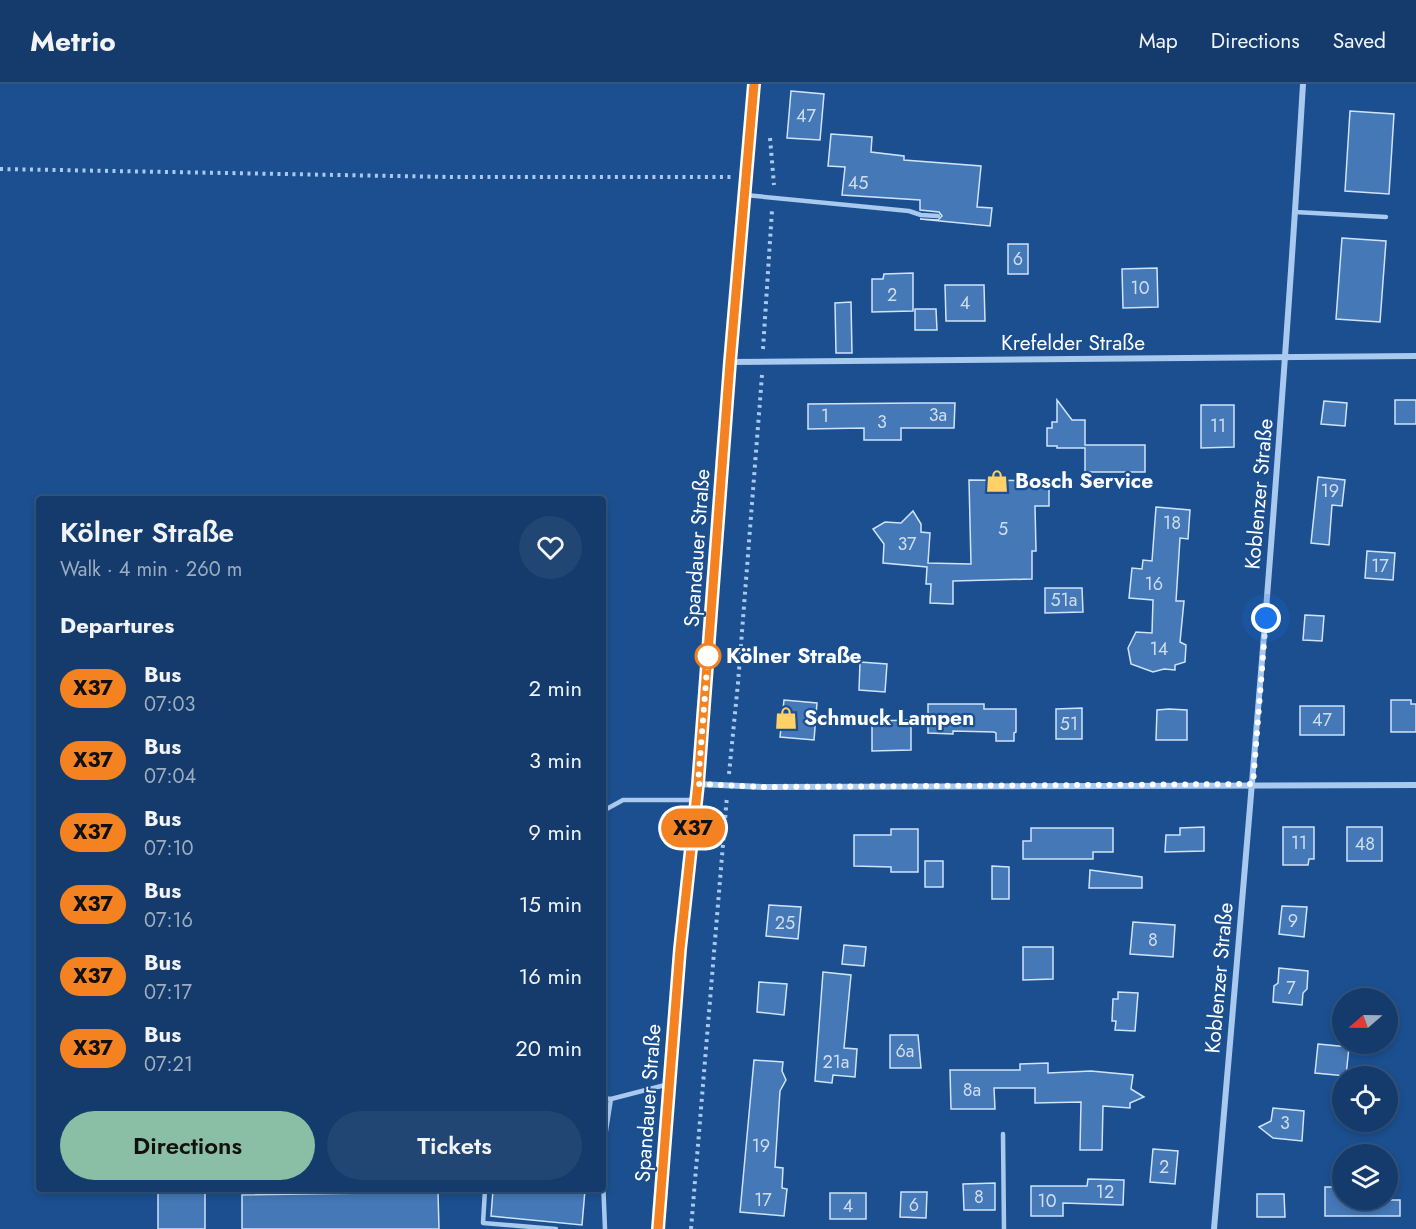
<!DOCTYPE html>
<html lang="en">
<head>
<meta charset="utf-8">
<style>
	:root { --surface:#143b6b; --page:#214673; --text:#f1f3f6; --muted:#9dadc1; --line:#33557e; --accent:#8abfa5 }
	body { margin:0; font-family:Jost,sans-serif; background:var(--page); color:var(--text); height:100vh; display:flex; flex-direction:column; font-size:22px; white-space:nowrap }
	* { box-sizing:border-box; margin:0 }
	p { font-size:20px; color:var(--muted) }
	.icon { flex:none; width:33px; height:33px; fill:none; stroke:currentColor; stroke-width:2; stroke-linecap:round; stroke-linejoin:round }
	.map { position:relative; flex:1; overflow:hidden }
	.side { position:absolute; left:36px; top:412px; width:570px; height:696px; display:flex; flex-direction:column; background:var(--surface); border-radius:6px; box-shadow:0 3px 9px #0003,0 0 0 2px var(--line) }
	.side>* { flex:none }
	.badge { padding:0 12px; border-radius:20px; font-size:21px; line-height:39px }
	.needle { width:39px; rotate:250deg }
	.controls { position:absolute; left:1332px; top:904px; display:grid; gap:12px }
	.controls a { display:grid; place-items:center; width:66px; height:66px; border-radius:50%; background:var(--surface); box-shadow:0 3px 9px #0003,0 0 0 2px var(--line); font-size:30px }
	.you { position:absolute; width:30px; height:30px; margin:-15px; border:4px solid #fff; border-radius:50%; background:#1a73e8; box-shadow:0 0 0 9px #1a73e833 }
	.map>.badge { position:absolute; translate:-50% -50%; box-shadow:0 0 0 3px #fff }
	h2 { padding:0 24px; font-size:22px; line-height:54px }
	.round { display:grid; place-items:center; flex:none; width:63px; height:63px; border-radius:32px; background:var(--page) }
	.summary { display:flex; align-items:center; justify-content:space-between; height:102px; padding:0 24px }
	h1 { font-size:28px; font-weight:600; line-height:45px }
	.cta { display:flex; gap:12px; margin-top:auto; padding:12px 24px }
	.cta a { flex:1; height:69px; border-radius:36px; background:var(--accent); color:#111; font-size:24px; font-weight:600; line-height:69px; text-align:center }
	.cta a+a { background:var(--page); color:var(--text) }
	ul { padding:0; list-style:none }
	li { display:flex; align-items:center; gap:18px; height:72px; padding:0 24px }
	li div { flex:1 }
	li b { display:block; font-size:22px }
	li em { font-style:normal }
	li .badge { min-width:66px; font-weight:700; text-align:center }
	header { display:flex; align-items:center; gap:36px; box-sizing:border-box; height:84px; padding:0 30px; background:var(--surface); border-bottom:2px solid var(--line) }
	header strong { font-size:28px }
	nav { display:flex; gap:33px; margin-inline-start:auto; font-size:21px }
	.map>svg:first-child { display:block }
	.building { fill:#4478b7; stroke:#cfe3fa; stroke-width:1.5 }
	.lines { fill:none; stroke-linecap:round; stroke-linejoin:round }
	.path { stroke:#a9c9ee; stroke-width:4; stroke-dasharray:3 4.5; stroke-linecap:butt }
	.lane { stroke:#a9c9ee; stroke-width:4.5 }
	.street { stroke:#a9c9ee; stroke-width:6 }
	.secondary { stroke:#d6e6fa; stroke-width:12 }
	.line-casing { stroke:#fff; stroke-width:14 }
	.line { stroke:#f58220; stroke-width:9 }
	.walk { stroke:#fff; stroke-width:6; stroke-dasharray:0 10.8 }
	.stop-dot { fill:#fff; stroke:#f58220; stroke-width:3 }
	.labels { text-anchor:middle; dominant-baseline:central; stroke-width:4.5; stroke-linejoin:round; paint-order:stroke }
	.number-label { font-size:18px; fill:#d0dded }
	.street-label { font-size:21px; fill:#fff; stroke:#1b4f8f }
	.poi-label { font-size:21px; font-weight:bold; fill:#fff; stroke:#1b4f8f; text-anchor:start }
	.stop-label { font-size:21px; font-weight:bold; fill:#fff; stroke:#1b4f8f; text-anchor:start }
</style>
</head>
<body>
<header>
<strong>Metrio</strong>
<nav><a>Map</a><a>Directions</a><a>Saved</a></nav>
</header>
<div class="map">
<svg width="1416" height="1145" viewBox="0 0 1416 1145">
	<rect width="100%" height="100%" fill="#1b4f8f"/>
	<g class="building">
		<polygon points="791,7 824,10 820,56 787,54"/>
		<polygon points="1350,27 1394,30 1389,110 1345,107"/>
		<polygon points="831,50 872,53 871,68 904,72 904,76 981,82 977,123 992,124 990,142 920,135 938,136 942,132 939,128 920,126 920,116 842,111 845,83 828,82"/>
		<polygon points="1342,154 1386,157 1380,238 1336,235"/>
		<rect x="1008" y="160" width="20" height="30"/>
		<polygon points="1157,184 1158,223 1123,224 1122,185"/>
		<polygon points="913,189 913,227 872,228 872,195 883,195 884,190"/>
		<polygon points="945,201 984,201 985,237 946,237"/>
		<polygon points="851,218 852,269 836,269 835,219"/>
		<polygon points="915,225 936,225 937,246 915,246"/>
		<polygon points="1057,316 1072,336 1085,336 1085,361 1145,361 1145,388 1085,388 1085,364 1057,364 1057,362 1047,362 1047,344 1052,344 1052,338 1057,338"/>
		<rect x="1395" y="316" width="21" height="24"/>
		<polygon points="1324,317 1347,319 1345,342 1321,340"/>
		<polygon points="917,319 955,319 954,344 901,344 901,356 864,356 864,344 808,345 808,320"/>
		<polygon points="1201,321 1234,321 1234,363 1201,364"/>
		<polygon points="1318,393 1345,396 1342,422 1332,421 1329,461 1311,459"/>
		<polygon points="969,396 1049,397 1049,422 1035,422 1036,467 1032,467 1032,495 953,497 953,520 930,519 931,500 926,500 927,483 883,479 884,460 873,445 885,438 901,439 913,427 921,440 921,448 930,449 928,479 971,480"/>
		<polygon points="1156,423 1190,426 1188,455 1180,454 1176,517 1184,517 1180,558 1186,561 1185,578 1175,581 1175,586 1164,585 1153,588 1131,580 1128,564 1136,548 1152,549 1153,516 1129,514 1132,484 1142,485 1143,476 1152,477"/>
		<polygon points="1367,467 1395,469 1393,496 1365,494"/>
		<polygon points="1045,504 1082,504 1083,528 1045,529"/>
		<polygon points="1305,531 1324,532 1322,557 1303,556"/>
		<polygon points="860,578 887,580 885,608 859,606"/>
		<polygon points="784,616 817,619 814,656 780,653"/>
		<polygon points="1391,616 1411,616 1411,620 1416,620 1416,648 1391,648"/>
		<polygon points="928,620 984,620 984,625 1016,625 1016,648 1014,649 1014,657 996,657 996,649 994,648 953,647 953,650 928,649"/>
		<rect x="1300" y="622" width="44" height="29"/>
		<polygon points="1082,624 1082,655 1056,655 1056,625"/>
		<polygon points="1169,625 1187,626 1187,656 1156,656 1157,626"/>
		<polygon points="911,636 911,666 872,667 872,637"/>
		<polygon points="1204,743 1204,767 1165,768 1166,751 1180,751 1180,744"/>
		<polygon points="1283,743 1314,743 1314,775 1309,775 1308,781 1283,781"/>
		<rect x="1347" y="743" width="35" height="34"/>
		<polygon points="1031,744 1113,744 1113,768 1093,768 1093,775 1023,775 1023,757 1031,757"/>
		<polygon points="891,745 918,745 918,788 891,788 891,783 854,782 854,751 891,751"/>
		<rect x="925" y="777" width="18" height="26"/>
		<polygon points="992,782 1009,783 1009,815 992,815"/>
		<polygon points="1090,786 1142,793 1142,804 1089,804"/>
		<polygon points="769,821 801,823 798,855 766,852"/>
		<polygon points="1282,822 1307,823 1304,853 1279,850"/>
		<polygon points="1133,838 1175,841 1173,873 1130,870"/>
		<polygon points="844,861 866,863 864,882 842,880"/>
		<polygon points="1023,863 1053,863 1053,895 1023,896"/>
		<polygon points="1279,884 1308,887 1307,905 1303,909 1302,921 1273,918 1274,902 1278,899"/>
		<polygon points="823,888 851,891 844,964 857,965 855,993 833,991 832,999 815,997"/>
		<polygon points="759,898 787,900 784,931 757,928"/>
		<polygon points="1118,908 1138,909 1135,947 1115,946 1116,937 1112,937 1113,915 1118,915"/>
		<polygon points="890,951 918,951 921,984 890,984"/>
		<polygon points="1318,960 1349,963 1346,992 1315,989"/>
		<polygon points="754,976 783,978 782,987 786,996 780,1007 775,1083 783,1084 782,1104 787,1105 784,1132 740,1128"/>
		<polygon points="1048,979 1048,989 1091,987 1133,991 1131,1005 1144,1013 1130,1019 1130,1024 1103,1022 1102,1066 1080,1066 1081,1018 1035,1019 1035,1004 994,1004 995,1025 951,1025 950,986 1020,986 1020,980"/>
		<polygon points="1273,1024 1304,1027 1302,1057 1273,1054 1259,1043 1271,1037"/>
		<polygon points="1153,1065 1178,1067 1175,1100 1150,1098"/>
		<polygon points="1088,1095 1124,1096 1123,1121 1063,1119 1063,1132 1031,1132 1031,1102 1087,1102"/>
		<polygon points="995,1099 995,1126 964,1126 963,1100"/>
		<polygon points="1325,1103 1342,1103 1342,1116 1400,1116 1400,1132 1325,1132"/>
		<rect x="158" y="1106" width="47" height="39"/>
		<polygon points="493,1106 585,1106 582,1141 491,1132"/>
		<polygon points="438,1108 439,1145 242,1145 242,1111"/>
		<polygon points="901,1108 927,1108 926,1134 900,1133"/>
		<rect x="830" y="1109" width="36" height="26"/>
		<polygon points="1257,1110 1284,1110 1285,1133 1257,1133"/>
	</g>
	<g class="lines">
		<g class="path">
			<polyline points="770,54 774,101"/>
			<polyline points="0,85 451,93 731,93"/>
			<polyline points="763,265 772,126"/>
			<polyline points="729,690 738,599 762,291"/>
			<polyline points="691,1145 727,712"/>
		</g>
		<g class="lane">
			<polyline points="745,111 909,127 921,131 938,132"/>
			<polyline points="1295,128 1386,133"/>
			<polyline points="603,727 623,716 694,716"/>
			<polyline points="603,1014 611,1015 669,1000"/>
			<polyline points="1003,1050 1004,1145"/>
			<polyline points="605,1053 611,1015"/>
			<polyline points="603,1095 605,1145"/>
			<polyline points="485,1106 483,1139 556,1145"/>
		</g>
		<g class="street">
			<polyline points="730,278 1416,272"/>
			<polyline points="698,700 763,703 1416,701"/>
			<path d="M1214,1145C1247,764 1280,382 1303,0"/>
		</g>
		<polyline class="secondary" points="658,1145 680,865 698,700 730,278 754,0"/>
	</g>
	<g class="lines">
		<g class="line-casing">
			<polyline id="line" points="658,1145 680,865 698,700 730,278 754,0"/>
		</g>
		<use href="#line" class="line"/>
		<polyline class="walk" points="708,572 698,700 763,703 1253,700 1266,534"/>
	</g>
	<defs>
		<g id="shop-bare" transform="scale(1.8)"><path d="M-5-2.5h2.3a2.7 3.5 0 0 1 5.4 0H5L5.5 6h-11ZM-1.5-2.5h3a1.5 2.3 0 0 0-3 0Z" fill="#ffd166" stroke="#1b4f8f" stroke-width="2.5" paint-order="stroke"/></g>
	</defs>
	<g fill-rule="evenodd">
		<use href="#shop-bare" x="997" y="397"/>
		<use href="#shop-bare" x="786" y="634"/>
	</g>
	<circle class="stop-dot" cx="708" cy="572" r="12"/>
	<g class="labels">
		<g class="number-label">
			<text x="806" y="32">47</text>
			<text x="858" y="99">45</text>
			<text x="1018" y="175">6</text>
			<text x="1140" y="204">10</text>
			<text x="892" y="211">2</text>
			<text x="965" y="219">4</text>
			<text x="938" y="331">3a</text>
			<text x="825" y="332">1</text>
			<text x="882" y="338">3</text>
			<text x="1218" y="342">11</text>
			<text x="1330" y="407">19</text>
			<text x="1172" y="439">18</text>
			<text x="1003" y="445">5</text>
			<text x="907" y="460">37</text>
			<text x="1380" y="482">17</text>
			<text x="1154" y="500">16</text>
			<text x="1064" y="516">51a</text>
			<text x="1159" y="565">14</text>
			<text x="1322" y="636">47</text>
			<text x="1069" y="640">51</text>
			<text x="1299" y="759">11</text>
			<text x="1365" y="760">48</text>
			<text x="1293" y="837">9</text>
			<text x="785" y="839">25</text>
			<text x="1153" y="856">8</text>
			<text x="1291" y="904">7</text>
			<text x="905" y="967">6a</text>
			<text x="836" y="978">21a</text>
			<text x="972" y="1006">8a</text>
			<text x="1285" y="1039">3</text>
			<text x="761" y="1062">19</text>
			<text x="1164" y="1083">2</text>
			<text x="1105" y="1108">12</text>
			<text x="979" y="1113">8</text>
			<text x="763" y="1116">17</text>
			<text x="1047" y="1117">10</text>
			<text x="914" y="1121">6</text>
			<text x="848" y="1122">4</text>
		</g>
		<g class="street-label">
			<text x="1073" y="259">Krefelder Straße</text>
			<text transform="translate(1259 410) rotate(-85)">Koblenzer Straße</text>
			<text transform="translate(697 464) rotate(-86)">Spandauer Straße</text>
			<text transform="translate(1219 894) rotate(-85)">Koblenzer Straße</text>
			<text transform="translate(648 1019) rotate(-86)">Spandauer Straße</text>
		</g>
		<g class="poi-label">
			<text x="1015" y="397">Bosch Service</text>
			<text x="804" y="634">Schmuck Lampen</text>
		</g>
		<g class="stop-label">
			<text x="726" y="572">Kölner Straße</text>
		</g>
	</g>
</svg>
<div class="controls">
<a><svg class="needle" viewBox="-14 -14 28 28"><path d="M0-13l5 13h-10z" fill="#e53935"/><path d="M0 13l5-13h-10z" fill="#9dadc1"/></svg></a>
<a><svg class="icon" aria-label="locate" viewBox="0 0 24 24"><circle cx="12" cy="12" r="6"/><path d="M12 2v4M12 18v4M2 12h4M18 12h4"/></svg></a>
<a><svg class="icon" aria-label="layers" viewBox="0 0 24 24"><path d="M12 4l9 5-9 5-9-5zM3 14l9 5 9-5"/></svg></a>
</div>
<div class="you" style="left:1266px;top:534px"></div>
<b class="badge" style="left:693px;top:744px;background:#f58220;color:#111">X37</b>
<section class="side">
<div class="summary"><div><h1>Kölner Straße</h1><p>Walk · 4 min · 260 m</p></div><a class="round"><svg class="icon" aria-label="heart" viewBox="0 0 24 24"><path d="M12 20l-8-8c-3-5 5-10 8-4 3-6 11-1 8 4z"/></svg></a></div>
<h2>Departures</h2>
<ul>
<li><span class="badge" style="background:#f58220;color:#111">X37</span><div><b>Bus</b><p>07:03</p></div><em>2 min</em></li>
<li><span class="badge" style="background:#f58220;color:#111">X37</span><div><b>Bus</b><p>07:04</p></div><em>3 min</em></li>
<li><span class="badge" style="background:#f58220;color:#111">X37</span><div><b>Bus</b><p>07:10</p></div><em>9 min</em></li>
<li><span class="badge" style="background:#f58220;color:#111">X37</span><div><b>Bus</b><p>07:16</p></div><em>15 min</em></li>
<li><span class="badge" style="background:#f58220;color:#111">X37</span><div><b>Bus</b><p>07:17</p></div><em>16 min</em></li>
<li><span class="badge" style="background:#f58220;color:#111">X37</span><div><b>Bus</b><p>07:21</p></div><em>20 min</em></li>
</ul>
<div class="cta"><a>Directions</a><a>Tickets</a></div>
</section>
</div>
</body>
</html>
